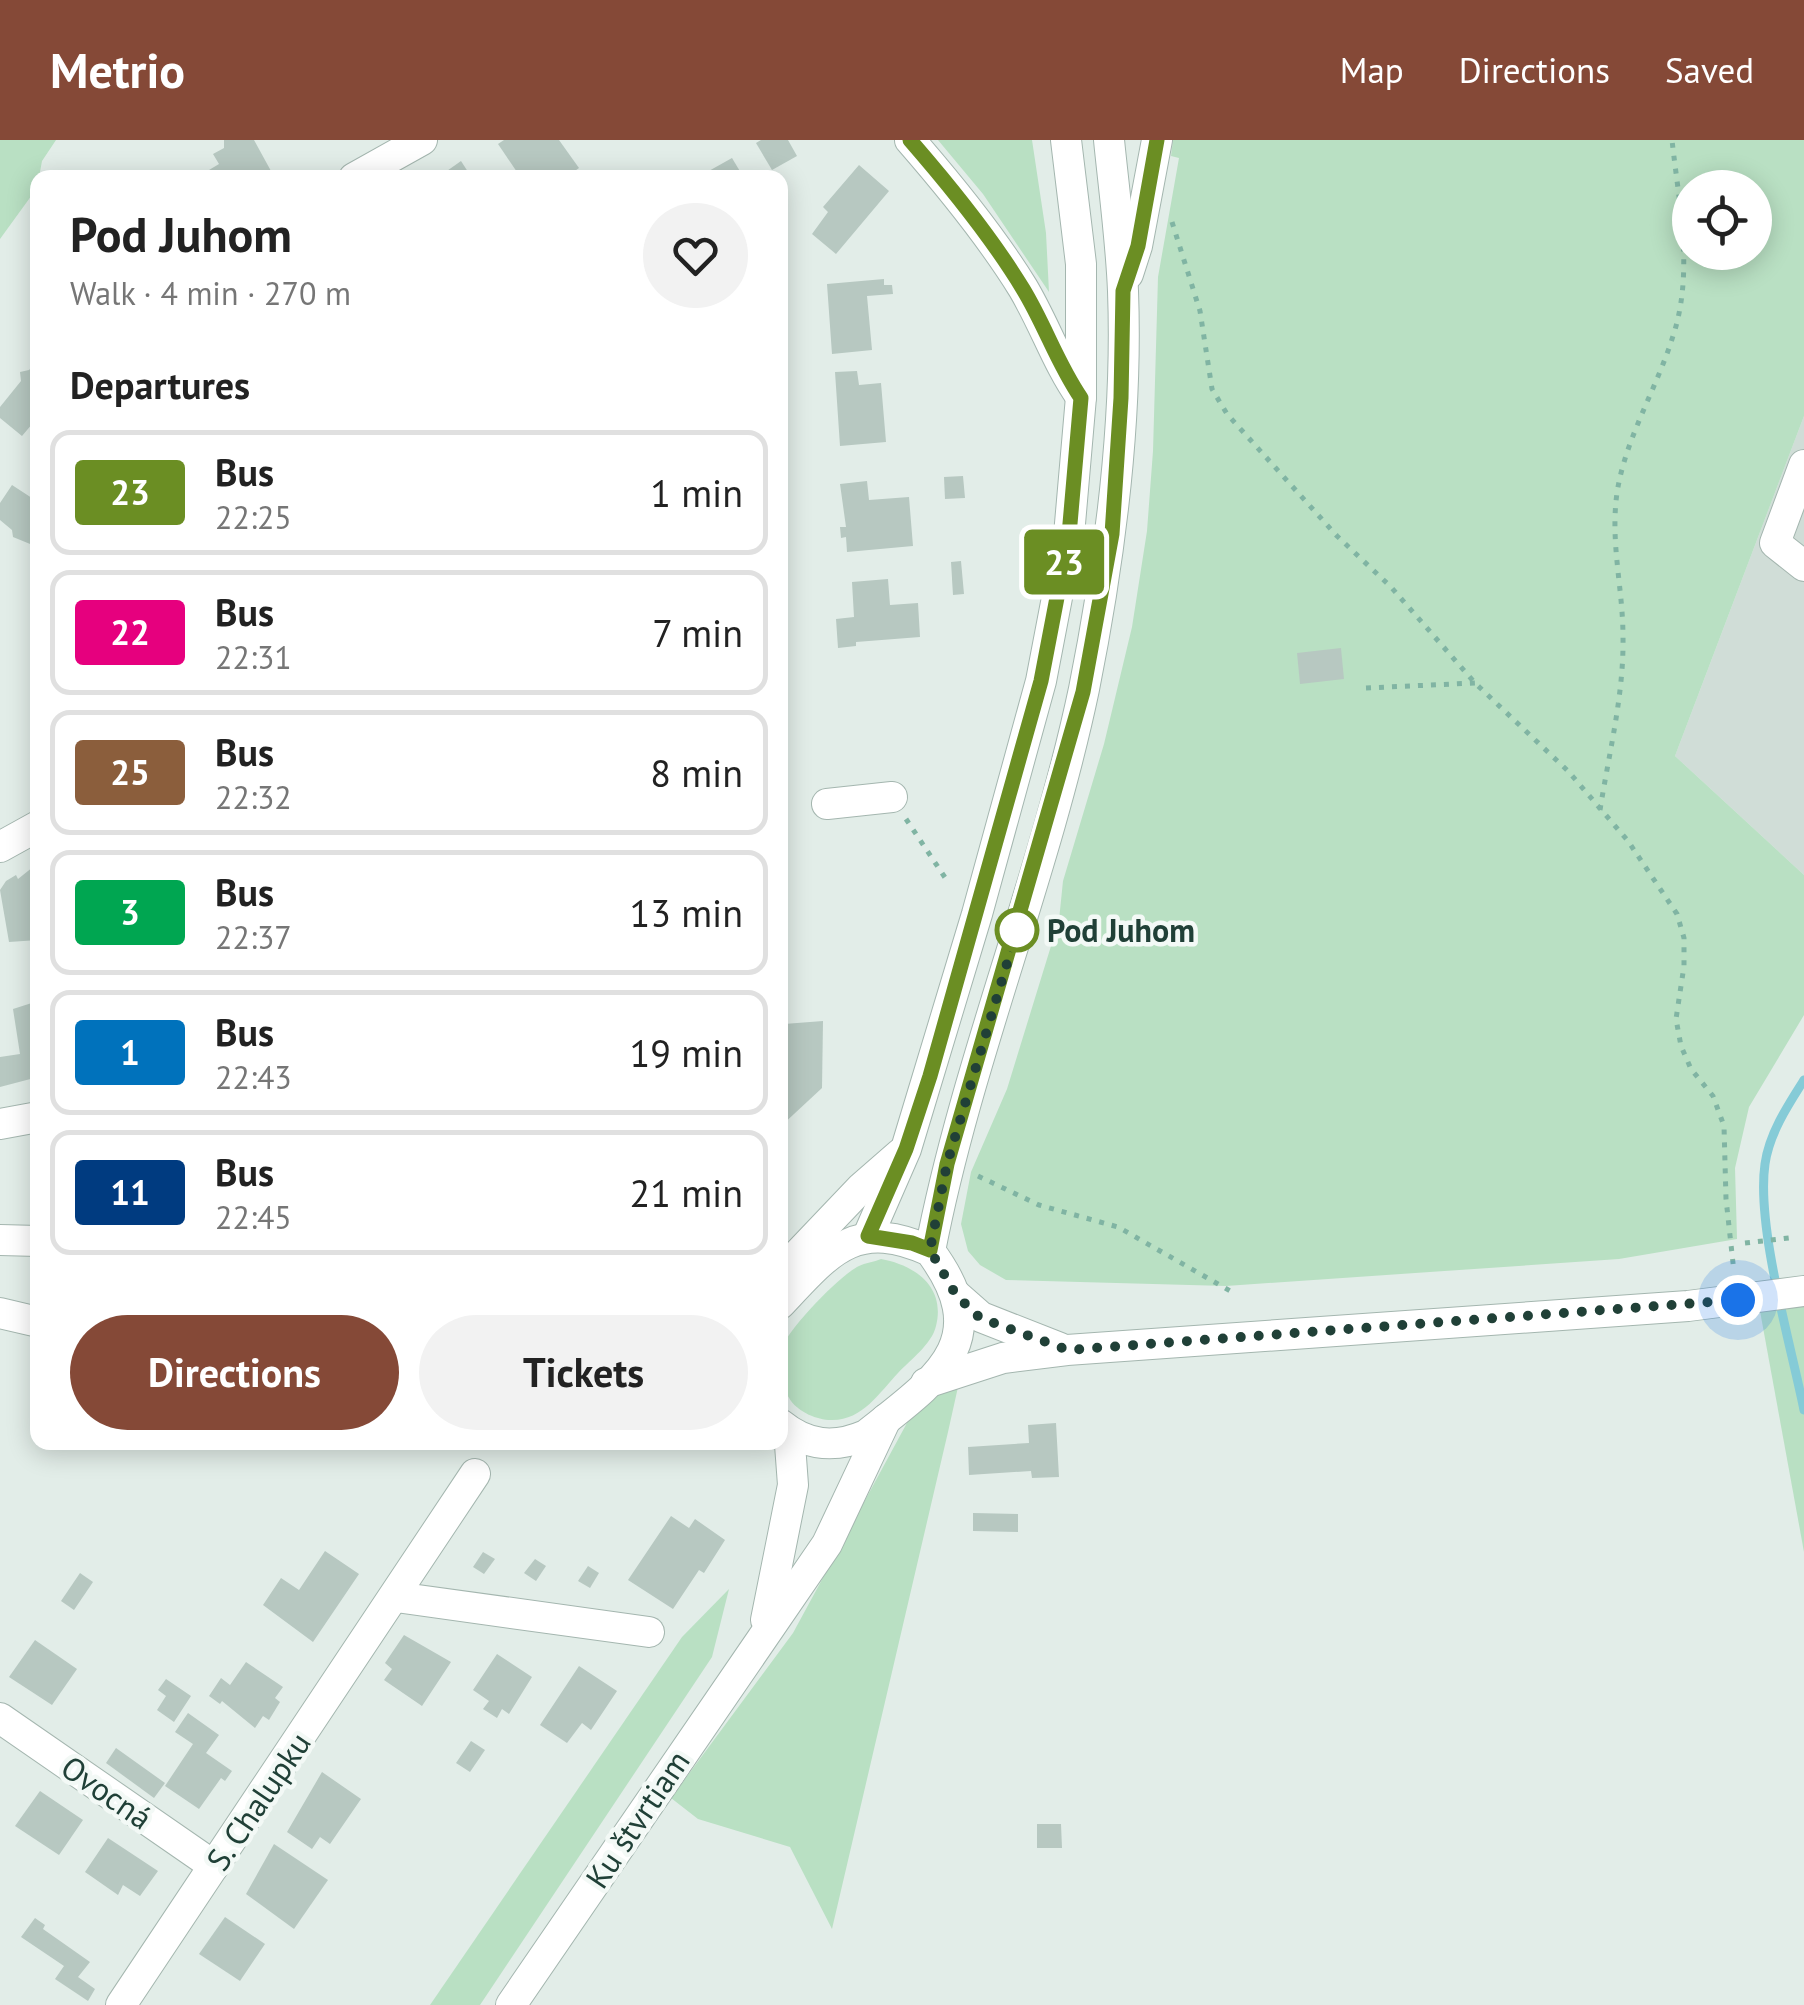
<!DOCTYPE html>
<html lang="en">
<head>
<meta charset="utf-8">
<style>
	:root { --surface:#fff; --page:#f2f2f2; --text:#222; --muted:#767676; --line:#e0e0e0; --accent:#854937 }
	body { margin:0; font-family:"PT Sans",sans-serif; background:var(--page); color:var(--text); height:100vh; display:flex; flex-direction:column; font-size:38px; white-space:nowrap }
	* { box-sizing:border-box; margin:0 }
	p { font-size:32px; color:var(--muted) }
	.icon { flex:none; width:55px; height:55px; fill:none; stroke:currentColor; stroke-width:2; stroke-linecap:round; stroke-linejoin:round }
	.map { position:relative; flex:1; overflow:hidden }
	.side { position:absolute; left:30px; top:30px; width:758px; height:1280px; display:flex; flex-direction:column; background:var(--surface); border-radius:20px; box-shadow:0 5px 25px #0003 }
	.side>* { flex:none }
	.badge { padding:0 20px; border-radius:8px; font-size:35px; line-height:65px }
	.tools { position:absolute; left:1672px; top:30px; display:grid; gap:20px }
	.tools a { display:grid; place-items:center; width:100px; height:100px; border-radius:50%; background:var(--surface); box-shadow:0 5px 25px #0003; font-size:50px }
	.you { position:absolute; width:50px; height:50px; margin:-25px; border:8px solid #fff; border-radius:50%; background:#1a73e8; box-shadow:0 0 0 15px #1a73e833 }
	.map>.badge { position:absolute; translate:-50% -50%; box-shadow:0 0 0 5px #fff }
	h2 { padding:0 40px; font-size:38px; line-height:90px }
	.round { display:grid; place-items:center; flex:none; width:105px; height:105px; border-radius:52px; background:var(--page) }
	.head { display:flex; align-items:center; justify-content:space-between; height:170px; padding:0 40px }
	h1 { font-size:48px; font-weight:600; line-height:75px }
	.button { display:flex; gap:20px; margin-top:auto; padding:20px 40px }
	.button a { flex:1; height:115px; border-radius:60px; background:var(--accent); color:#fff; font-size:40px; font-weight:600; line-height:115px; text-align:center }
	.button a+a { background:var(--page); color:var(--text) }
	ul { padding:0; list-style:none }
	li { display:flex; align-items:center; gap:30px; height:125px; margin:0 20px 15px; padding:0 20px; border:5px solid var(--line); border-radius:20px }
	li div { flex:1 }
	li b { display:block; font-size:38px }
	li em { font-style:normal }
	li .badge { min-width:110px; font-weight:700; text-align:center }
	header { display:flex; align-items:center; gap:60px; box-sizing:border-box; height:140px; padding:0 50px; background:var(--accent); color:#fff }
	header strong { font-size:48px }
	nav { display:flex; gap:55px; margin-inline-start:auto; font-size:35px }
	.map>svg:first-child { display:block }
	.built { fill:#d0ddd7 }
	.green { fill:#b9e0c3; fill-rule:evenodd }
	.lines { fill:none; stroke-linecap:round; stroke-linejoin:round }
	.stream { stroke:#85cbd7; stroke-width:9 }
	.building { fill:#b7c8c1 }
	.minor-casing { stroke:#a4b6af; stroke-width:32 }
	.path { stroke:#80b4a3; stroke-width:5; stroke-dasharray:5 8; stroke-linecap:butt }
	.minor { stroke:#fff; stroke-width:30 }
	.line-casing { stroke:#fff; stroke-width:22 }
	.line { stroke:#6b8e23; stroke-width:15 }
	.walk { stroke:#204037; stroke-width:10; stroke-dasharray:0 18 }
	.stop-dot { fill:#fff; stroke:#6b8e23; stroke-width:5 }
	.labels { text-anchor:middle; dominant-baseline:central; stroke-width:9; stroke-linejoin:round; paint-order:stroke }
	.stop-label { font-size:32px; font-weight:bold; fill:#204037; stroke:#f3f9f6; text-anchor:start }
	.street-label { font-size:32px; fill:#204037; stroke:#f3f9f6 }
</style>
</head>
<body>
<header>
<strong>Metrio</strong>
<nav><a>Map</a><a>Directions</a><a>Saved</a></nav>
</header>
<div class="map">
<svg width="1804" height="1865" viewBox="0 0 1804 1865">
	<rect width="100%" height="100%" fill="#e2ede8"/>
	<polygon class="built" points="1804,276 1804,735 1675,616"/>
	<g class="green">
		<polygon points="0,0 56,0 42,21 37,48 0,99"/>
		<polygon points="938,0 1032,0 1046,93 1049,152 983,54"/>
		<path d="M1173,0H1804V276L1675,616L1804,735V875L1749,967L1735,1028L1737,1099L1619,1119L1226,1146L1006,1140L980,1125L968,1111L961,1084L971,1032L1007,949L1059,780L1063,741L1104,604L1132,487L1147,391L1153,311L1158,137L1179,18L1171,16ZM1690,48H1755V112H1690Z"/>
		<path d="M881,1119C914,1125 946,1146 936,1186C932,1204 910,1220 898,1233C879,1253 862,1281 831,1280C817,1280 799,1272 791,1261C781,1246 776,1229 781,1210C786,1191 840,1135 859,1126C865,1123 874,1122 881,1119Z"/>
		<polygon points="1804,1167 1804,1412 1760,1171"/>
		<polygon points="958,1247 948,1292 832,1789 790,1707 698,1679 671,1658 793,1493 914,1270 927,1259"/>
		<polygon points="729,1449 712,1517 480,1865 430,1865 682,1497"/>
	</g>
	<g class="lines">
		<path class="stream" d="M1804,940C1788,965 1769,994 1765,1024C1756,1087 1791,1205 1804,1270"/>
	</g>
	<g class="building">
		<polygon points="224,0 254,0 271,31 259,38 207,38 204,33 219,24 213,14 224,8"/>
		<polygon points="504,0 559,0 579,28 565,38 521,38 498,4"/>
		<polygon points="761,0 788,0 797,16 772,30 756,3"/>
		<polygon points="732,18 744,38 710,38 707,32"/>
		<polygon points="461,21 472,38 437,38"/>
		<polygon points="859,25 889,51 836,114 812,94 828,72 823,67"/>
		<polygon points="884,139 884,145 892,145 893,154 867,156 872,210 832,214 827,144"/>
		<polygon points="38,220 38,277 22,296 0,278 0,267 21,241 20,232 29,230"/>
		<polygon points="857,231 859,245 881,243 886,302 840,306 835,232"/>
		<polygon points="963,336 965,358 945,359 944,337"/>
		<polygon points="867,341 869,360 909,357 913,406 847,412 846,397 841,398 840,387 846,387 840,344"/>
		<polygon points="12,345 38,362 35,406 13,397 12,390 0,380 0,363"/>
		<polygon points="961,421 964,454 953,455 951,422"/>
		<polygon points="888,439 890,465 918,463 920,497 856,502 856,506 838,508 836,479 854,477 852,442"/>
		<polygon points="1341,508 1344,539 1300,544 1297,513"/>
		<polygon points="38,723 38,800 9,802 0,750 6,741 16,735 18,739"/>
		<polygon points="38,861 38,937 0,947 0,917 20,914 13,869"/>
		<polygon points="823,881 822,948 780,987 780,888 784,884"/>
		<polygon points="1056,1283 1059,1337 1032,1338 1031,1331 969,1335 968,1307 1029,1303 1028,1285"/>
		<polygon points="973,1373 1018,1374 1018,1392 973,1391"/>
		<polygon points="671,1376 689,1388 695,1379 725,1400 704,1433 699,1430 673,1469 628,1440"/>
		<polygon points="325,1411 359,1434 313,1502 263,1465 281,1438 299,1450"/>
		<polygon points="483,1412 495,1419 484,1434 473,1427"/>
		<polygon points="535,1419 546,1426 536,1441 524,1433"/>
		<polygon points="588,1426 599,1433 590,1448 578,1441"/>
		<polygon points="80,1433 93,1442 74,1470 61,1461"/>
		<polygon points="404,1495 451,1522 422,1566 384,1540 392,1529 385,1523"/>
		<polygon points="35,1500 77,1529 52,1565 9,1537"/>
		<polygon points="497,1514 532,1537 509,1574 502,1569 497,1578 483,1569 489,1561 473,1550"/>
		<polygon points="246,1522 283,1547 275,1558 280,1562 269,1580 263,1576 255,1588 222,1561 220,1564 209,1556 221,1538 230,1545"/>
		<polygon points="579,1526 617,1551 591,1590 582,1583 567,1603 540,1585"/>
		<polygon points="166,1539 191,1556 174,1582 157,1570 166,1556 158,1550"/>
		<polygon points="188,1573 219,1595 206,1613 232,1631 225,1641 221,1638 199,1669 165,1646 193,1604 175,1592"/>
		<polygon points="471,1601 485,1610 470,1632 456,1623"/>
		<polygon points="116,1608 165,1643 154,1658 106,1623"/>
		<polygon points="322,1632 361,1659 330,1704 320,1697 312,1709 287,1692"/>
		<polygon points="40,1651 83,1680 59,1715 15,1686"/>
		<polygon points="1037,1684 1061,1684 1062,1708 1037,1708"/>
		<polygon points="108,1698 158,1731 140,1756 123,1745 118,1755 85,1732"/>
		<polygon points="274,1704 328,1740 294,1789 246,1754"/>
		<polygon points="225,1777 265,1804 240,1841 199,1814"/>
		<polygon points="35,1778 45,1785 43,1789 90,1822 78,1837 95,1849 88,1861 55,1839 64,1826 21,1797"/>
	</g>
	<g class="lines">
		<g class="minor-casing">
			<g id="minor">
				<path d="M910,0C950,46 991,96 1023,148C1045,185 1057,223 1081,257"/>
				<polyline points="354,38 422,0"/>
				<polyline points="1128,134 1137,106 1157,0"/>
				<polyline points="1804,325 1775,403 1804,426"/>
				<polyline points="827,664 892,657"/>
				<polyline points="0,707 38,686"/>
				<polyline points="0,984 38,977"/>
				<polyline points="868,1096 906,1009 977,774 1041,541 1069,395 1081,257 1081,124 1066,0"/>
				<polyline points="0,1100 38,1101"/>
				<path d="M930,1111C967,920 1044,739 1084,549C1110,419 1128,284 1123,151C1121,101 1114,50 1109,0"/>
				<polyline points="780,1133 861,1048 900,1014"/>
				<polyline points="956,1155 981,1177 1060,1208"/>
				<path d="M780,1164C829,1112 855,1077 930,1111C997,1201 937,1239 866,1295C834,1309 807,1306 780,1284"/>
				<polyline points="0,1173 38,1182"/>
				<polyline points="926,1243 1003,1218 1067,1210 1688,1166 1804,1151"/>
				<polyline points="396,1457 649,1492"/>
				<polyline points="766,1480 793,1345 789,1291"/>
				<polyline points="0,1578 214,1726"/>
				<polyline points="121,1865 475,1334"/>
				<polyline points="511,1865 827,1404 886,1279"/>
			</g>
		</g>
		<g class="path">
			<polyline points="1172,82 1200,171 1212,249 1227,274 1337,396 1391,447 1475,543 1568,631 1628,701 1677,774 1684,798 1684,826 1676,879 1681,906 1691,929 1713,956 1724,986 1726,1059 1734,1132"/>
			<polyline points="1366,548 1475,543"/>
			<path d="M1600,670C1609,613 1624,554 1623,497C1623,448 1610,403 1617,353C1625,299 1657,248 1673,196C1694,133 1679,64 1672,0"/>
			<polyline points="906,679 948,742"/>
			<polyline points="978,1036 1039,1065 1118,1087 1232,1152"/>
			<polyline points="1745,1103 1789,1098"/>
		</g>
		<use href="#minor" class="minor"/>
	</g>
	<g class="lines">
		<g class="line-casing">
			<path id="line" d="M910,0C950,46 991,96 1023,149C1045,185 1057,223 1081,258L1069,395L1041,541L930,936L906,1009L868,1096L912,1103L930,1110L947,1024L1083,552L1112,394L1121,258L1123,151L1138,106L1157,0"/>
		</g>
		<use href="#line" class="line"/>
		<polyline class="walk" points="1017,790 947,1024 930,1110 956,1155 980,1178 1068,1210 1738,1160"/>
	</g>
	<circle class="stop-dot" cx="1017" cy="790" r="20"/>
	<g class="labels">
		<g class="stop-label">
			<text x="1047" y="790">Pod Juhom</text>
		</g>
		<g class="street-label">
			<text transform="translate(107 1652) rotate(35)">Ovocná</text>
			<text transform="translate(258 1661) rotate(-56)">S. Chalupku</text>
			<text transform="translate(637 1679) rotate(-56)">Ku štvrtiam</text>
		</g>
	</g>
</svg>
<div class="tools">
<a><svg class="icon" aria-label="locate" viewBox="0 0 24 24"><circle cx="12" cy="12" r="6"/><path d="M12 2v4M12 18v4M2 12h4M18 12h4"/></svg></a>
</div>
<div class="you" style="left:1738px;top:1160px"></div>
<b class="badge" style="left:1064px;top:422px;background:#6b8e23;color:#fff">23</b>
<section class="side">
<div class="head"><div><h1>Pod Juhom</h1><p>Walk · 4 min · 270 m</p></div><a class="round"><svg class="icon" aria-label="heart" viewBox="0 0 24 24"><path d="M12 20l-8-8c-3-5 5-10 8-4 3-6 11-1 8 4z"/></svg></a></div>
<h2>Departures</h2>
<ul>
<li><span class="badge" style="background:#6b8e23;color:#fff">23</span><div><b>Bus</b><p>22:25</p></div><em>1 min</em></li>
<li><span class="badge" style="background:#e6007e;color:#fff">22</span><div><b>Bus</b><p>22:31</p></div><em>7 min</em></li>
<li><span class="badge" style="background:#8b5e3c;color:#fff">25</span><div><b>Bus</b><p>22:32</p></div><em>8 min</em></li>
<li><span class="badge" style="background:#00a651;color:#fff">3</span><div><b>Bus</b><p>22:37</p></div><em>13 min</em></li>
<li><span class="badge" style="background:#0072bc;color:#fff">1</span><div><b>Bus</b><p>22:43</p></div><em>19 min</em></li>
<li><span class="badge" style="background:#003b80;color:#fff">11</span><div><b>Bus</b><p>22:45</p></div><em>21 min</em></li>
</ul>
<div class="button"><a>Directions</a><a>Tickets</a></div>
</section>
</div>
</body>
</html>
